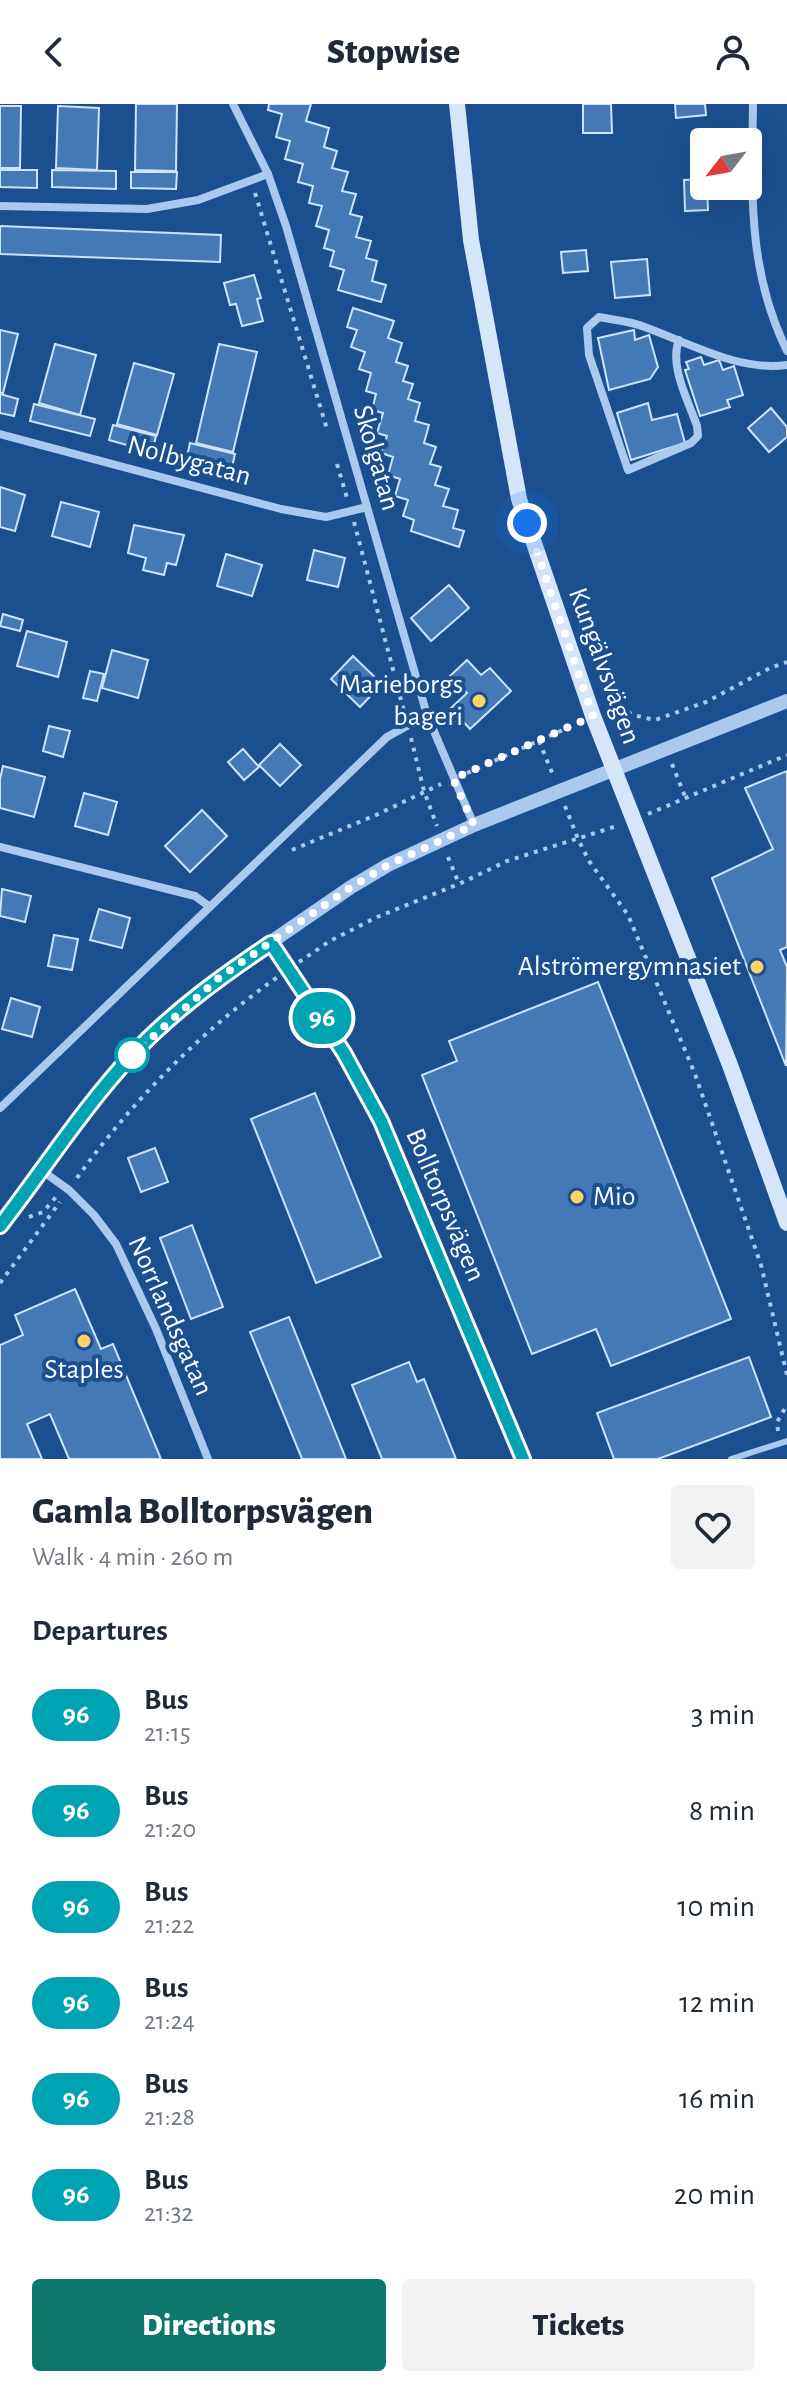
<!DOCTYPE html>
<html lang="en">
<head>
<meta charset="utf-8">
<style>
	:root { --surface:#fff; --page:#f2f2f3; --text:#1f2937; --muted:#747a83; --accent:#0f766e }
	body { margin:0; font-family:"Alegreya Sans",sans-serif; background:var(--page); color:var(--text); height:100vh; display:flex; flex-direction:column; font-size:30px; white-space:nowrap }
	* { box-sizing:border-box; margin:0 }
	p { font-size:26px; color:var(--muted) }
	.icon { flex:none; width:44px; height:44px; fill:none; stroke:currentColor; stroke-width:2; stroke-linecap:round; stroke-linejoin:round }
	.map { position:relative; height:1355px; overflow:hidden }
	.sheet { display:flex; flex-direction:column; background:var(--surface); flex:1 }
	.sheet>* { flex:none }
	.badge { padding:0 16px; border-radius:26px; font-size:28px; line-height:52px }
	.needle { width:52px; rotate:239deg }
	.controls { position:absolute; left:690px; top:24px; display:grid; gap:16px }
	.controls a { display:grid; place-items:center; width:72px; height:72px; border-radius:8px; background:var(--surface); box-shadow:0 8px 32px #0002; font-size:40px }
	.you { position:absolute; width:40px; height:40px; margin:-20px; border:6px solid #fff; border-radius:50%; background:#1a73e8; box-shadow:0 0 0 12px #1a73e833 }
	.map>.badge { position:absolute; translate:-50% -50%; box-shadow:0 0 0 4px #fff }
	h2 { padding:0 32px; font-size:30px; line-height:72px }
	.round { display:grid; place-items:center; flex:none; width:84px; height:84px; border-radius:8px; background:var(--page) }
	.overview { display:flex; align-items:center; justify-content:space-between; height:136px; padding:0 32px }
	h1 { font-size:38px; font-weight:800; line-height:60px }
	.button { display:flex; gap:16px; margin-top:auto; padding:16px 32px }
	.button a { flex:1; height:92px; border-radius:8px; background:var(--accent); color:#fff; font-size:32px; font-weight:800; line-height:92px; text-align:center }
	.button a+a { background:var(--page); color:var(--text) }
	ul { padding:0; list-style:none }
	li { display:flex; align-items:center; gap:24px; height:96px; padding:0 32px }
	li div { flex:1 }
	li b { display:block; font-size:30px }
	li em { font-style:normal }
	li .badge { min-width:88px; font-weight:700; text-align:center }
	header { display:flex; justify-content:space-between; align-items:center; height:104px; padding:0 32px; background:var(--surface); font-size:36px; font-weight:800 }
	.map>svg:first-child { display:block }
	.building { fill:#4478b7; stroke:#cfe3fa; stroke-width:2 }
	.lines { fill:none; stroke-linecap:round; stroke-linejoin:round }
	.path { stroke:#a9c9ee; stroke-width:4; stroke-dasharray:4 6; stroke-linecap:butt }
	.service { stroke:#a9c9ee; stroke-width:6 }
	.minor { stroke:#a9c9ee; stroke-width:8 }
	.tertiary { stroke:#a9c9ee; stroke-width:14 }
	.secondary { stroke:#d6e6fa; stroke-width:16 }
	.line-casing { stroke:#fff; stroke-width:18 }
	.line { stroke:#00a3b4; stroke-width:12 }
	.walk { stroke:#fff; stroke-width:8; stroke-dasharray:0 14.4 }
	.poi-dot { fill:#ffd166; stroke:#1b4f8f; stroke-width:3 }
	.stop-dot { fill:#fff; stroke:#00a3b4; stroke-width:4 }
	.labels { text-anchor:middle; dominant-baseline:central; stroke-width:8; stroke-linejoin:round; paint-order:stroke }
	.street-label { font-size:28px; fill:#fff; stroke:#1b4f8f }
	.poi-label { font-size:28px; fill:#fff; stroke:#1b4f8f; text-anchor:end }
</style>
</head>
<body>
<header><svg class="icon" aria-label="back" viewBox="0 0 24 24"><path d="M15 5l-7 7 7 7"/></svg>Stopwise<svg class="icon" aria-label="person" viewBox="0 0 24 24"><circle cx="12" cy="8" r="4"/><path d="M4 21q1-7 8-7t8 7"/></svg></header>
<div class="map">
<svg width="787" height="1355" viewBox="0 0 787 1355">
	<rect width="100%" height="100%" fill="#1b4f8f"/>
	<g class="building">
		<polygon points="136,0 177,0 176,67 135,66"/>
		<polygon points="269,0 311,0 306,17 329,24 324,43 337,47 332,64 348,68 342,87 356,90 350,110 362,113 356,133 371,137 366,154 377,157 372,177 386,181 381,198 338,186 344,166 330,162 334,147 324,144 329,126 316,122 322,102 309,99 313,82 298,78 303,60 285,55 290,37 276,33 282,10 268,6"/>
		<polygon points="583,0 611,0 612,29 583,29"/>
		<polygon points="675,0 705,0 706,11 676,14"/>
		<polygon points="0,2 21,2 20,64 0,64"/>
		<polygon points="58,2 99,4 97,66 56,64"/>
		<polygon points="0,66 37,66 37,84 0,83"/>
		<polygon points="52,66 116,67 116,85 52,83"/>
		<polygon points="131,68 177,68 176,85 131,84"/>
		<polygon points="704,75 704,82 707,82 708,106 685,107 684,76"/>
		<polygon points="0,122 221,131 220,158 0,150"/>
		<polygon points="586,146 588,167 563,169 561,148"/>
		<polygon points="647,155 650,191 615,194 611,158"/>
		<polygon points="254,171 261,194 257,195 263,217 242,222 236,200 230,201 224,179"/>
		<polygon points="353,204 394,217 388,234 402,239 396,258 408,262 403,277 413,280 408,295 420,299 415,317 429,321 424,339 436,343 430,360 441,363 435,381 449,385 443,402 458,406 453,424 464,427 459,443 411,427 414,416 403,412 408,396 395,392 400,375 388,371 393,353 381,349 387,332 377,329 383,309 372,306 376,290 366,287 371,269 359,265 365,248 351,243 357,226 347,223"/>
		<polygon points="0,226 18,230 3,289 0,289"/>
		<polygon points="634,226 635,236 649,231 658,263 650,275 609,286 598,234"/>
		<polygon points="55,240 96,251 80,311 39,299"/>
		<polygon points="219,240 257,248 233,348 196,339"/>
		<polygon points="701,253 704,261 719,256 723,266 734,262 743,291 727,296 730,303 700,312 685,266 689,265 686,258"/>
		<polygon points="134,259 174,270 157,331 117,320"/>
		<polygon points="0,290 18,295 14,312 0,309"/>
		<polygon points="648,299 652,316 677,310 685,339 631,356 617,309"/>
		<polygon points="34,300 95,315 90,332 30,317"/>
		<polygon points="771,304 787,323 787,333 769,348 748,324"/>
		<polygon points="113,321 156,332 152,348 109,336"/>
		<polygon points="190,339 235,350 231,368 186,357"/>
		<polygon points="0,383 25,391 15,427 0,423"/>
		<polygon points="61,398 99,408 90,443 52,432"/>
		<polygon points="134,421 184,431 176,461 167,459 164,471 143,466 146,454 128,449"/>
		<polygon points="314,446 345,454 338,483 307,476"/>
		<polygon points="226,450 262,461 252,492 217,482"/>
		<polygon points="449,481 469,504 431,537 411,514"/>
		<polygon points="3,510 23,516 20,527 0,522"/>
		<polygon points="27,527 67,538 58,573 17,562"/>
		<polygon points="112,546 148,556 138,594 102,584"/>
		<polygon points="353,552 382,580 360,603 331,575"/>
		<polygon points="467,556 481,571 490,564 511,587 470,625 451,604 467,589 450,572"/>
		<polygon points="90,567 104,570 97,597 83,594"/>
		<polygon points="49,622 70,627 63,653 43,647"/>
		<polygon points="280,640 301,661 280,682 259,661"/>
		<polygon points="243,645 259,663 244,676 228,658"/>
		<polygon points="3,662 45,673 34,713 0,704 0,675"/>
		<polygon points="787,667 787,843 780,846 787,863 786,962 712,774 773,745 745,684"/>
		<polygon points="84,689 117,698 108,731 75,722"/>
		<polygon points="202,706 227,732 190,768 165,742"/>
		<polygon points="2,785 31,792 25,818 0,812"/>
		<polygon points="99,805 130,814 122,844 90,836"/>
		<polygon points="54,831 78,835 72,866 48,862"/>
		<polygon points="598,878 731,1215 611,1262 596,1225 532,1250 422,971 457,957 449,937"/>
		<polygon points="11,894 40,903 32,933 2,925"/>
		<polygon points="315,989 381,1153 316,1179 251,1015"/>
		<polygon points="155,1044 168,1078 141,1088 128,1054"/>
		<polygon points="192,1121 223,1203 191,1215 160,1134"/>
		<polygon points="75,1185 101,1245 113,1240 161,1355 69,1355 50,1310 27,1320 42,1355 0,1355 0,1241 23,1231 15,1211"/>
		<polygon points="289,1213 346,1355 302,1355 250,1228"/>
		<polygon points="749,1253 771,1313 658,1355 614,1355 597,1309"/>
		<polygon points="409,1258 417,1278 424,1275 456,1355 382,1355 352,1281"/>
	</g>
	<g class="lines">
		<g class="path">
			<polyline points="255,89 327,325"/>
			<polyline points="337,360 347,394"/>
			<polyline points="354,418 404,607"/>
			<polyline points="610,605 618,602 633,611 655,616 706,598 770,564 787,558"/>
			<polyline points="411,634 424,687 437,722"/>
			<polyline points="539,637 553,671"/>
			<polyline points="672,660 686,695"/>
			<polyline points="467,669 576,620"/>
			<polyline points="565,702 578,735 589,757 628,811 695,970 761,1161 787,1271"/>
			<polyline points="648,710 787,651"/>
			<polyline points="292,746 376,711 441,680"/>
			<polyline points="448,753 459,780"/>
			<polyline points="299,858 330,837 377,813 459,780 507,757 617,722"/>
			<path d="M77,1074C132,997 201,927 279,872"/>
			<polyline points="29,1113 43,1108 56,1093"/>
			<polyline points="0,1179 60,1098"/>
			<polyline points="778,1327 777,1318 787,1301"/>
		</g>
		<polyline class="service" points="731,1355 787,1337"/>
		<g class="minor">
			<polyline points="233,0 268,70 286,122 427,611 474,721"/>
			<path d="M753,0C752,89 747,165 787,247"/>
			<polyline points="0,102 147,105 198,96 268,70"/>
			<path d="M679,236C669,262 688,296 697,322L698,332L691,339L628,366L589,251L587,224L599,213C614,216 629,217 642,222C687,238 739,268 787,261"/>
			<polyline points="0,330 281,405 326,413 367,403"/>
			<polyline points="0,743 195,792 210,803"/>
			<polyline points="271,839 356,968 381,1017 523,1355"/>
			<polyline points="0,1004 387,633 427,611"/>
			<polyline points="41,1066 69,1086 94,1111 116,1140 156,1225 208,1355"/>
		</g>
		<polyline class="tertiary" points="0,1122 97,992 162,922 220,873 351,783 388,761 474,721 787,597"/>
		<polyline class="secondary" points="457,0 471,136 519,395 593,612 730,961 787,1119"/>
	</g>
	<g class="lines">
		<g class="line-casing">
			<path id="line" d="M0,1122C44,1065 83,1004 132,951C173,907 222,872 271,839L344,949L381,1017L523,1355"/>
		</g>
		<use href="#line" class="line"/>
		<polyline class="walk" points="132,951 220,873 351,783 388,761 474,721 453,675 593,612 527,419"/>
	</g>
	<g class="poi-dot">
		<circle cx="479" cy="597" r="8"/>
		<circle cx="757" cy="863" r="8"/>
		<circle cx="577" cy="1093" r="8"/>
		<circle cx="84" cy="1237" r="8"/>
	</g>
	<circle class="stop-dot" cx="132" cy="951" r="16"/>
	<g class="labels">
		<g class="street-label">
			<text transform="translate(376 354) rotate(74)">Skolgatan</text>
			<text transform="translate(189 357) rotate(15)">Nolbygatan</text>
			<text transform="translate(604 562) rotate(70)">Kungälvsvägen</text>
			<text transform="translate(445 1101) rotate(67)">Bolltorpsvägen</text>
			<text transform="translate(170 1212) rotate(66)">Norrlandsgatan</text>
		</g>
		<g class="poi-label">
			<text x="463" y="581">Marieborgs<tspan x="463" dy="32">bageri</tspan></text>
			<text x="741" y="863">Alströmergymnasiet</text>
			<text x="593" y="1093" text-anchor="start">Mio</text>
			<text x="84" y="1266" text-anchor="middle">Staples</text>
		</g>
	</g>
</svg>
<div class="controls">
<a><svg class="needle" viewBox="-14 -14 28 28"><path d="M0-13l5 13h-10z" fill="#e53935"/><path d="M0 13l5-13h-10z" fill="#747a83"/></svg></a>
</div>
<div class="you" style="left:527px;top:419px"></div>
<b class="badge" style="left:322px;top:914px;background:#00a3b4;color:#fff">96</b>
</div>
<section class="sheet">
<div class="overview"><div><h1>Gamla Bolltorpsvägen</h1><p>Walk · 4 min · 260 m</p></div><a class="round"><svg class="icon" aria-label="heart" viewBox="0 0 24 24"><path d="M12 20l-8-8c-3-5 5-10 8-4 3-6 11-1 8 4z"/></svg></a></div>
<h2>Departures</h2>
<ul>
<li><span class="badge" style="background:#00a3b4;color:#fff">96</span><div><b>Bus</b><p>21:15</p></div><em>3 min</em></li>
<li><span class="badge" style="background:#00a3b4;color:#fff">96</span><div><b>Bus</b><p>21:20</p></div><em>8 min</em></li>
<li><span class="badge" style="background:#00a3b4;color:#fff">96</span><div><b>Bus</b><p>21:22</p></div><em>10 min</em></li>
<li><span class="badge" style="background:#00a3b4;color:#fff">96</span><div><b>Bus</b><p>21:24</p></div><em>12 min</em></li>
<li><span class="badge" style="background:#00a3b4;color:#fff">96</span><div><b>Bus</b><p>21:28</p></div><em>16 min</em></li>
<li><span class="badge" style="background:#00a3b4;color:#fff">96</span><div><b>Bus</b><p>21:32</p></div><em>20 min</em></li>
</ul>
<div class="button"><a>Directions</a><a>Tickets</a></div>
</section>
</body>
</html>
